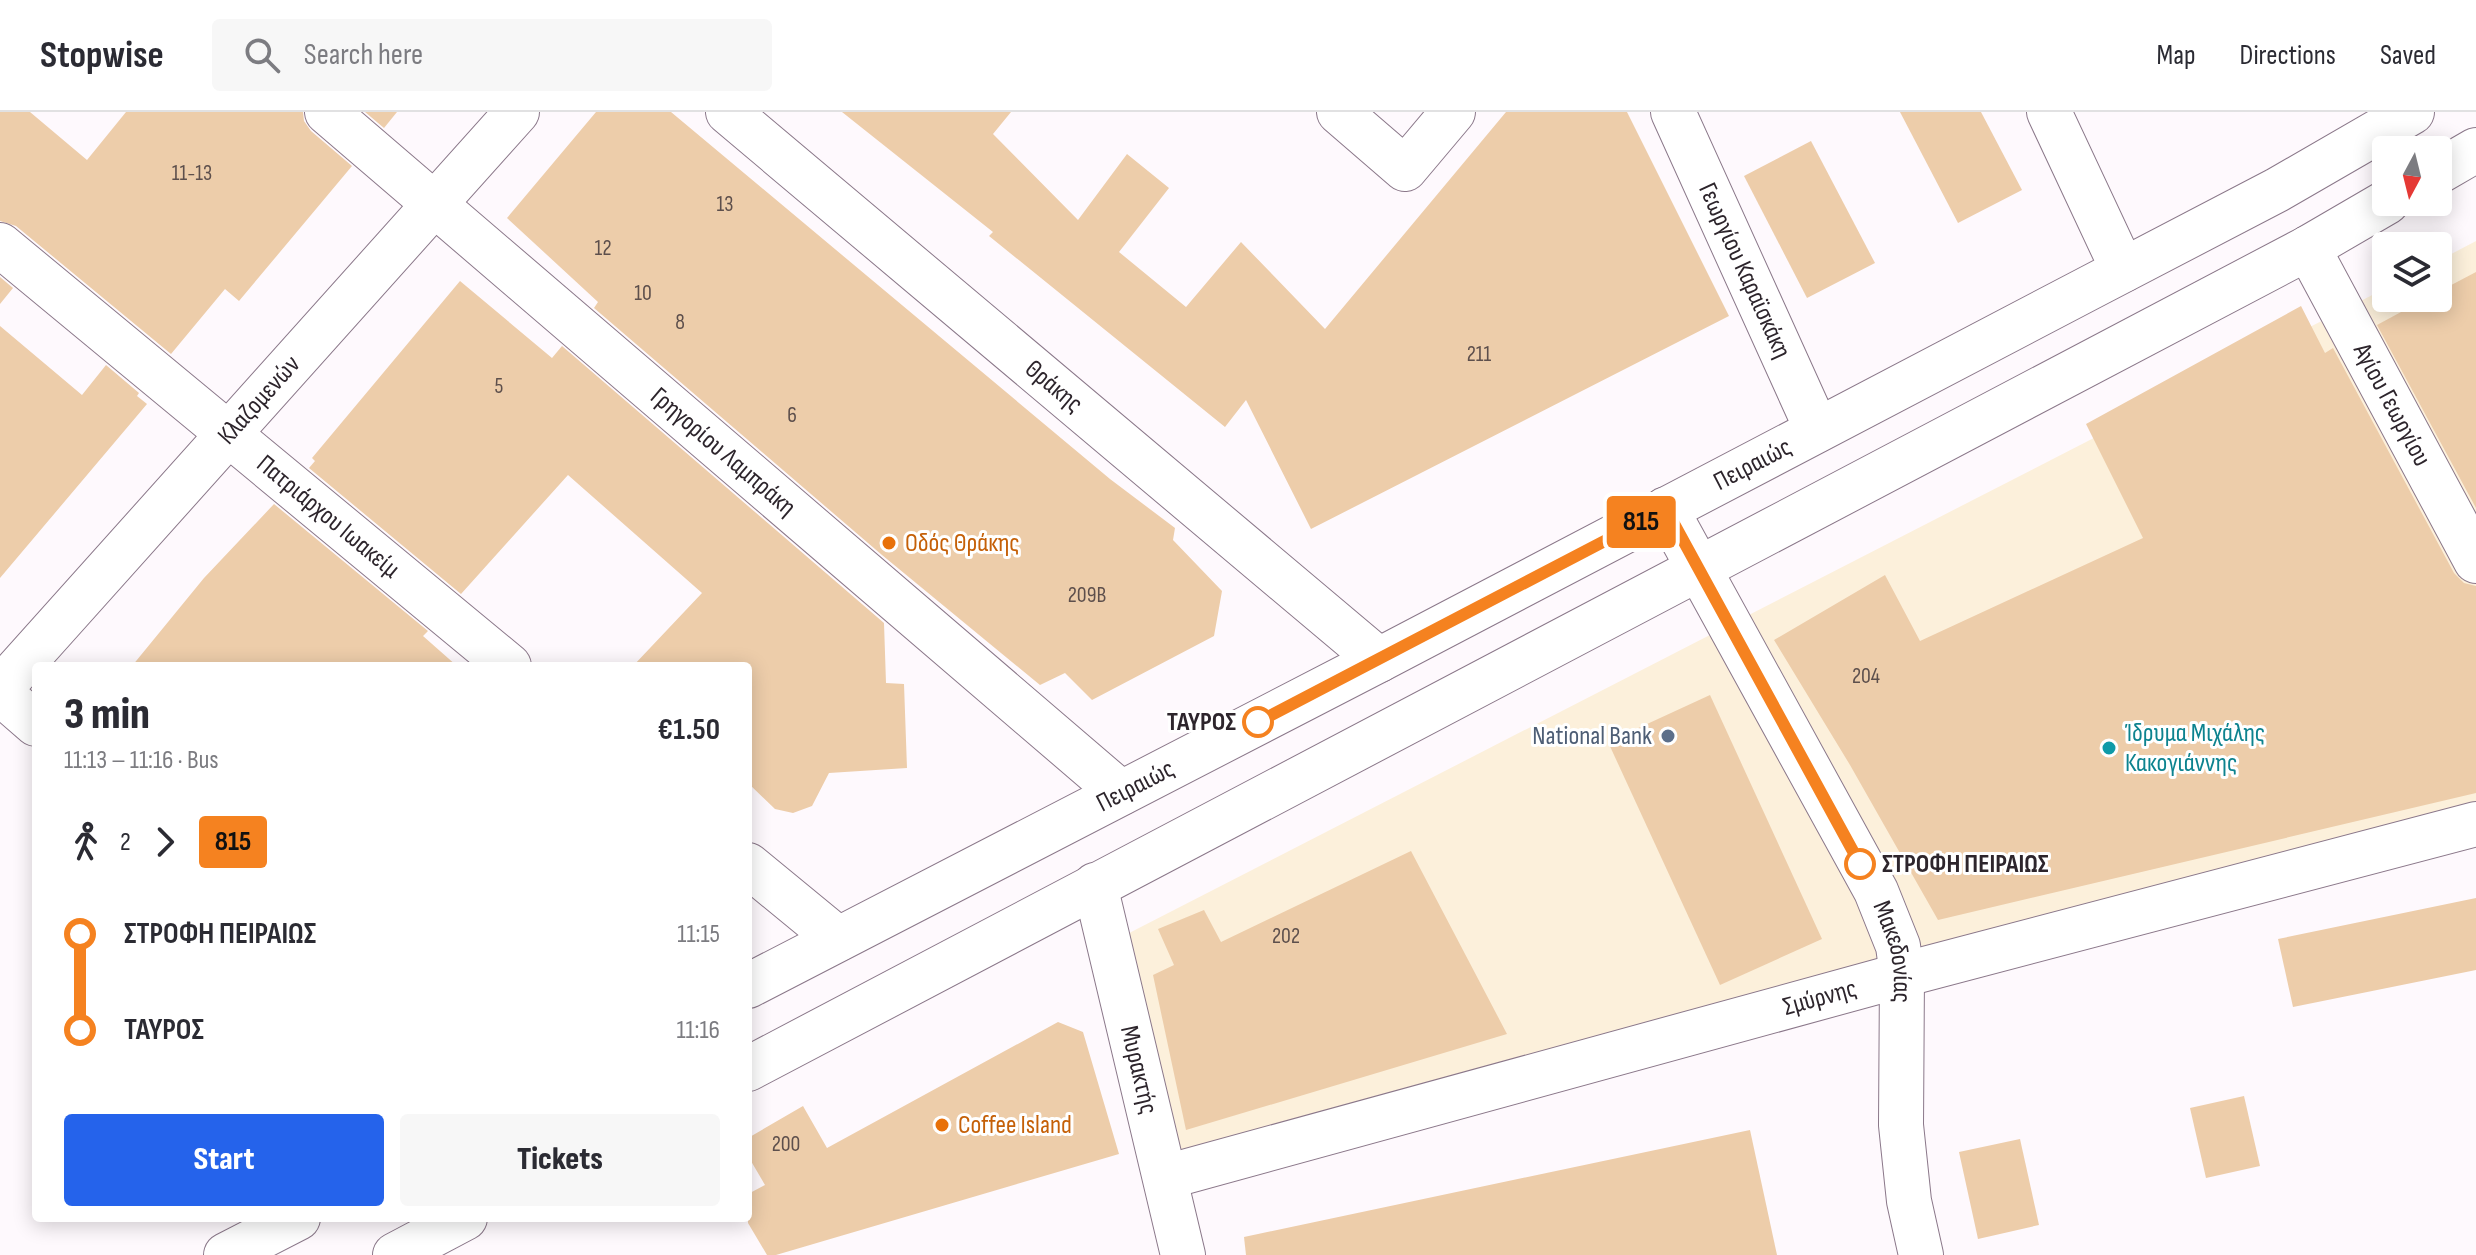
<!DOCTYPE html>
<html lang="en">
<head>
<meta charset="utf-8">
<style>
	:root { --surface:#fff; --page:#f7f7f7; --text:#2b2b33; --muted:#7c7c81; --line:#e1e1e2; --accent:#2563eb }
	body { margin:0; font-family:"Sofia Sans Condensed",sans-serif; background:var(--page); color:var(--text); height:100vh; display:flex; flex-direction:column; font-size:30px; white-space:nowrap }
	* { box-sizing:border-box; margin:0 }
	p { font-size:26px; color:var(--muted) }
	.icon { flex:none; width:44px; height:44px; fill:none; stroke:currentColor; stroke-width:2; stroke-linecap:round; stroke-linejoin:round }
	.map { position:relative; flex:1; overflow:hidden }
	.panel { position:absolute; left:32px; top:550px; width:720px; height:560px; display:flex; flex-direction:column; background:var(--surface); border-radius:8px; box-shadow:0 4px 20px #0003 }
	.panel>* { flex:none }
	.badge { padding:0 16px; border-radius:6px; font-size:28px; line-height:52px }
	.needle { width:52px; rotate:187deg }
	.buttons { position:absolute; left:2372px; top:24px; display:grid; gap:16px }
	.buttons a { display:grid; place-items:center; width:80px; height:80px; border-radius:8px; background:var(--surface); box-shadow:0 4px 20px #0003; font-size:40px }
	.map>.badge { position:absolute; translate:-50% -50%; box-shadow:0 0 0 4px #fff }
	.legs { display:flex; align-items:center; gap:12px; height:88px; padding:0 32px; font-size:26px }
	.legs p { margin-inline-start:auto }
	.head { display:flex; align-items:center; justify-content:space-between; height:136px; padding:0 32px }
	h1 { font-size:44px; font-weight:800; line-height:60px }
	.button { display:flex; gap:16px; margin-top:auto; padding:16px 32px }
	.button a { flex:1; height:92px; border-radius:8px; background:var(--accent); color:#fff; font-size:32px; font-weight:800; line-height:92px; text-align:center }
	.button a+a { background:var(--page); color:var(--text) }
	ul { padding:0 32px; list-style:none }
	li { display:flex; align-items:center; gap:28px; height:96px; font-size:30px }
	li i { display:grid; place-items:center; width:12px; height:100%; margin:0 10px; background:currentColor }
	li i::after { content:''; width:20px; height:20px; margin:-10px; border:6px solid; border-radius:50%; background:var(--surface) }
	li p { margin-inline-start:auto }
	li:first-child i { background:linear-gradient(#0000 50%,currentColor 0) }
	li:last-child i { background:linear-gradient(currentColor 50%,#0000 0) }
	header { display:flex; align-items:center; gap:48px; box-sizing:border-box; height:112px; padding:0 40px; background:var(--surface); border-bottom:2px solid var(--line) }
	header strong { font-size:38px }
	nav { display:flex; gap:44px; margin-inline-start:auto; font-size:28px }
	.search { width:560px; height:72px; background:var(--page); display:flex; align-items:center; gap:20px; box-sizing:border-box; padding:0 28px; border-radius:8px; color:var(--muted); font-size:30px }
	.map>svg:first-child { display:block }
	.industrial { fill:#fcf0db }
	.building { fill:#edcdaa }
	.lines { fill:none; stroke-linecap:round; stroke-linejoin:round }
	.minor-casing { stroke:#8b788a; stroke-width:46 }
	.major-casing { stroke:#8b788a; stroke-width:46 }
	.minor { stroke:#fff; stroke-width:44 }
	.major { stroke:#fff; stroke-width:44 }
	.line-1-casing { stroke:#fff; stroke-width:18 }
	.line-1 { stroke:#f58220; stroke-width:12 }
	.food-dot { fill:#e8710a; stroke:#fff; stroke-width:3 }
	.stop-1-dot { fill:#fff; stroke:#f58220; stroke-width:4 }
	.service-dot { fill:#5c6f8a; stroke:#fff; stroke-width:3 }
	.culture-dot { fill:#0f9aa8; stroke:#fff; stroke-width:3 }
	.labels { text-anchor:middle; dominant-baseline:central; stroke-width:6; stroke-linejoin:round; paint-order:stroke }
	.number-label { font-size:22px; fill:#5d4f4c }
	.street-label { font-size:26px; fill:#2d252c; stroke:#fff }
	.food-label { font-size:26px; fill:#c56008; stroke:#fff; text-anchor:start }
	.stop-label { font-size:26px; font-weight:bold; fill:#2d252c; stroke:#fff; text-anchor:end }
	.culture-label { font-size:26px; fill:#0d838f; stroke:#fff; text-anchor:start }
	.service-label { font-size:26px; fill:#4e5e75; stroke:#fff; text-anchor:end }
</style>
</head>
<body>
<header>
<strong>Stopwise</strong>
<div class="search"><svg class="icon" aria-label="search" viewBox="0 0 24 24"><circle cx="10" cy="10" r="6"/><path d="M15 15l6 6"/></svg>Search here</div>
<nav><a>Map</a><a>Directions</a><a>Saved</a></nav>
</header>
<div class="map">
<svg width="2476" height="1143" viewBox="0 0 2476 1143">
	<rect width="100%" height="100%" fill="#fef9fd"/>
	<polygon class="industrial" points="2476,129 2476,733 1156,1085 1098,837 2386,176 2386,186 2438,186 2438,149"/>
	<g class="building">
		<polygon points="0,0 30,0 87,48 126,0 303,0 304,9 311,19 352,54 239,189 225,177 171,242 16,114 0,109"/>
		<polygon points="365,0 397,0 384,16"/>
		<polygon points="596,0 671,0 1110,367 1175,416 1173,428 1222,479 1214,524 1092,588 1065,561 1040,573 882,443 594,196 598,190 507,106"/>
		<polygon points="842,0 1011,0 993,22 1078,108 1127,42 1169,76 1119,140 1186,195 1241,130 1325,217 1506,0 1627,0 1729,204 1311,417 1246,288 1225,315 989,124 993,120"/>
		<polygon points="1900,0 1981,0 2022,78 1958,111"/>
		<polygon points="1811,29 1875,151 1807,186 1744,64"/>
		<polygon points="2476,160 2476,396 2377,213 2427,186 2438,186 2438,180"/>
		<polygon points="0,165 13,176 0,192"/>
		<polygon points="460,169 552,246 562,234 884,511 886,571 904,572 907,656 829,661 812,694 793,701 775,697 748,671 748,554 633,554 702,481 568,363 461,482 309,356 315,349 312,346"/>
		<polygon points="2301,194 2325,241 2333,236 2454,461 2464,471 2476,474 2476,681 1938,808 1850,653 1774,528 1885,463 1920,529 2143,426 2086,312"/>
		<polygon points="0,214 82,283 106,253 139,281 137,284 147,292 0,466"/>
		<polygon points="274,392 428,519 423,524 457,554 132,554 204,466"/>
		<polygon points="1710,583 1822,827 1720,873 1608,630"/>
		<polygon points="1411,739 1507,922 1186,1018 1153,863 1174,853 1158,817 1204,798 1221,830"/>
		<polygon points="2476,786 2476,858 2293,895 2278,827"/>
		<polygon points="1058,910 1083,920 1119,1042 776,1143 767,1143 748,1111 748,1082 765,1073 748,1044 748,1026 803,994 827,1036"/>
		<polygon points="2244,984 2260,1054 2206,1066 2190,996"/>
		<polygon points="1750,1018 1777,1143 1246,1143 1244,1125"/>
		<polygon points="2020,1027 2039,1113 1978,1127 1959,1040"/>
	</g>
	<g class="lines">
		<g class="minor-casing">
			<g id="minor">
				<path id="s1" d="M327,0L1121,681"/>
				<path id="s2" d="M728,0L1379,548"/>
				<polyline points="1339,0 1405,57 1453,0"/>
				<path id="s3" d="M1673,0L1817,318"/>
				<polyline points="2049,0 2123,158"/>
				<path id="s4" d="M0,133L509,554"/>
				<path id="s5" d="M2308,136L2476,449"/>
				<path id="s6" d="M1666,397L1876,779L1898,834L1902,863L1901,1013L1909,1089L1921,1143"/>
				<path id="s7" d="M0,577L517,0"/>
				<polyline points="0,581 36,612"/>
				<polyline points="748,753 838,827"/>
				<path id="s8" d="M1095,773L1183,1143"/>
				<path id="s9" d="M1166,1065L1902,863L2476,712"/>
			</g>
		</g>
		<g class="major-casing">
			<g id="major">
				<polyline points="2438,60 2476,38"/>
				<path id="s10" d="M748,874L1379,548L2091,175L2277,78L2412,0"/>
				<polyline points="748,957 2308,136 2387,90"/>
				<polyline points="226,1143 298,1106"/>
				<polyline points="395,1143 465,1106"/>
			</g>
		</g>
		<use href="#minor" class="minor"/>
		<use href="#major" class="major"/>
	</g>
	<g class="lines">
		<g class="line-1-casing">
			<polyline id="line-1" points="1258,610 1666,397 1860,752"/>
		</g>
		<use href="#line-1" class="line-1"/>
	</g>
	<g class="food-dot">
		<circle cx="889" cy="431" r="8"/>
		<circle cx="942" cy="1013" r="8"/>
	</g>
	<g class="stop-1-dot">
		<circle cx="1258" cy="610" r="14"/>
		<circle cx="1860" cy="752" r="14"/>
	</g>
	<circle class="service-dot" cx="1668" cy="624" r="8"/>
	<circle class="culture-dot" cx="2109" cy="636" r="8"/>
	<g class="labels">
		<g class="number-label">
			<text x="192" y="61">11-13</text>
			<text x="725" y="92">13</text>
			<text x="603" y="136">12</text>
			<text x="643" y="181">10</text>
			<text x="680" y="210">8</text>
			<text x="1479" y="242">211</text>
			<text x="499" y="274">5</text>
			<text x="792" y="303">6</text>
			<text x="1087" y="483">209Β</text>
			<text x="1866" y="564">204</text>
			<text x="1286" y="824">202</text>
			<text x="786" y="1032">200</text>
		</g>
		<g class="street-label">
			<text stroke="none"><textPath href="#s3" startOffset="174">Γεωργίου Καραϊσκάκη</textPath></text>
			<text stroke="none"><textPath href="#s2" startOffset="426">Θράκης</textPath></text>
			<text stroke="none"><textPath href="#s7" startOffset="388">Κλαζομενών</textPath></text>
			<text stroke="none"><textPath href="#s5" startOffset="178">Αγίου Γεωργίου</textPath></text>
			<text stroke="none"><textPath href="#s1" startOffset="522">Γρηγορίου Λαμπράκη</textPath></text>
			<text stroke="none"><textPath href="#s10" startOffset="1132">Πειραιώς</textPath></text>
			<text stroke="none"><textPath href="#s4" startOffset="426">Πατριάρχου Ιωακείμ</textPath></text>
			<text stroke="none"><textPath href="#s10" startOffset="436">Πειραιώς</textPath></text>
			<text stroke="none"><textPath href="#s6" startOffset="500">Μακεδονίας</textPath></text>
			<text stroke="none"><textPath href="#s9" startOffset="678">Σμύρνης</textPath></text>
			<text stroke="none"><textPath href="#s8" startOffset="190">Μυρακτής</textPath></text>
		</g>
		<g class="food-label">
			<text x="905" y="431">Οδός Θράκης</text>
			<text x="958" y="1013">Coffee Island</text>
		</g>
		<g class="stop-label">
			<text x="1236" y="610">ΤΑΥΡΟΣ</text>
			<text x="1882" y="752" text-anchor="start">ΣΤΡΟΦΗ ΠΕΙΡΑΙΩΣ</text>
		</g>
		<g class="culture-label">
			<text x="2125" y="621">Ίδρυμα Μιχάλης<tspan x="2125" dy="30">Κακογιάννης</tspan></text>
		</g>
		<g class="service-label">
			<text x="1652" y="624">National Bank</text>
		</g>
	</g>
</svg>
<div class="buttons">
<a><svg class="needle" viewBox="-14 -14 28 28"><path d="M0-13l5 13h-10z" fill="#e53935"/><path d="M0 13l5-13h-10z" fill="#7c7c81"/></svg></a>
<a><svg class="icon" aria-label="layers" viewBox="0 0 24 24"><path d="M12 4l9 5-9 5-9-5zM3 14l9 5 9-5"/></svg></a>
</div>
<b class="badge" style="left:1641px;top:410px;background:#f58220;color:#111">815</b>
<section class="panel">
<div class="head"><div><h1>3 min</h1><p>11:13 – 11:16 · Bus</p></div><b>€1.50</b></div>
<div class="legs"><svg class="icon" aria-label="walk" viewBox="0 0 24 24"><circle cx="13" cy="4" r="2"/><path d="M13 8l-2 6 4 7M11 14l-3 7M7 12l3-4h3l4 4"/></svg>2<svg class="icon" aria-label="forward" viewBox="0 0 24 24"><path d="M9 5l7 7-7 7"/></svg><b class="badge" style="background:#f58220;color:#111">815</b></div>
<ul>
<li><i style="color:#f58220"></i><b>ΣΤΡΟΦΗ ΠΕΙΡΑΙΩΣ</b><p>11:15</p></li>
<li><i style="color:#f58220"></i><b>ΤΑΥΡΟΣ</b><p>11:16</p></li>
</ul>
<div class="button"><a>Start</a><a>Tickets</a></div>
</section>
</div>
</body>
</html>
